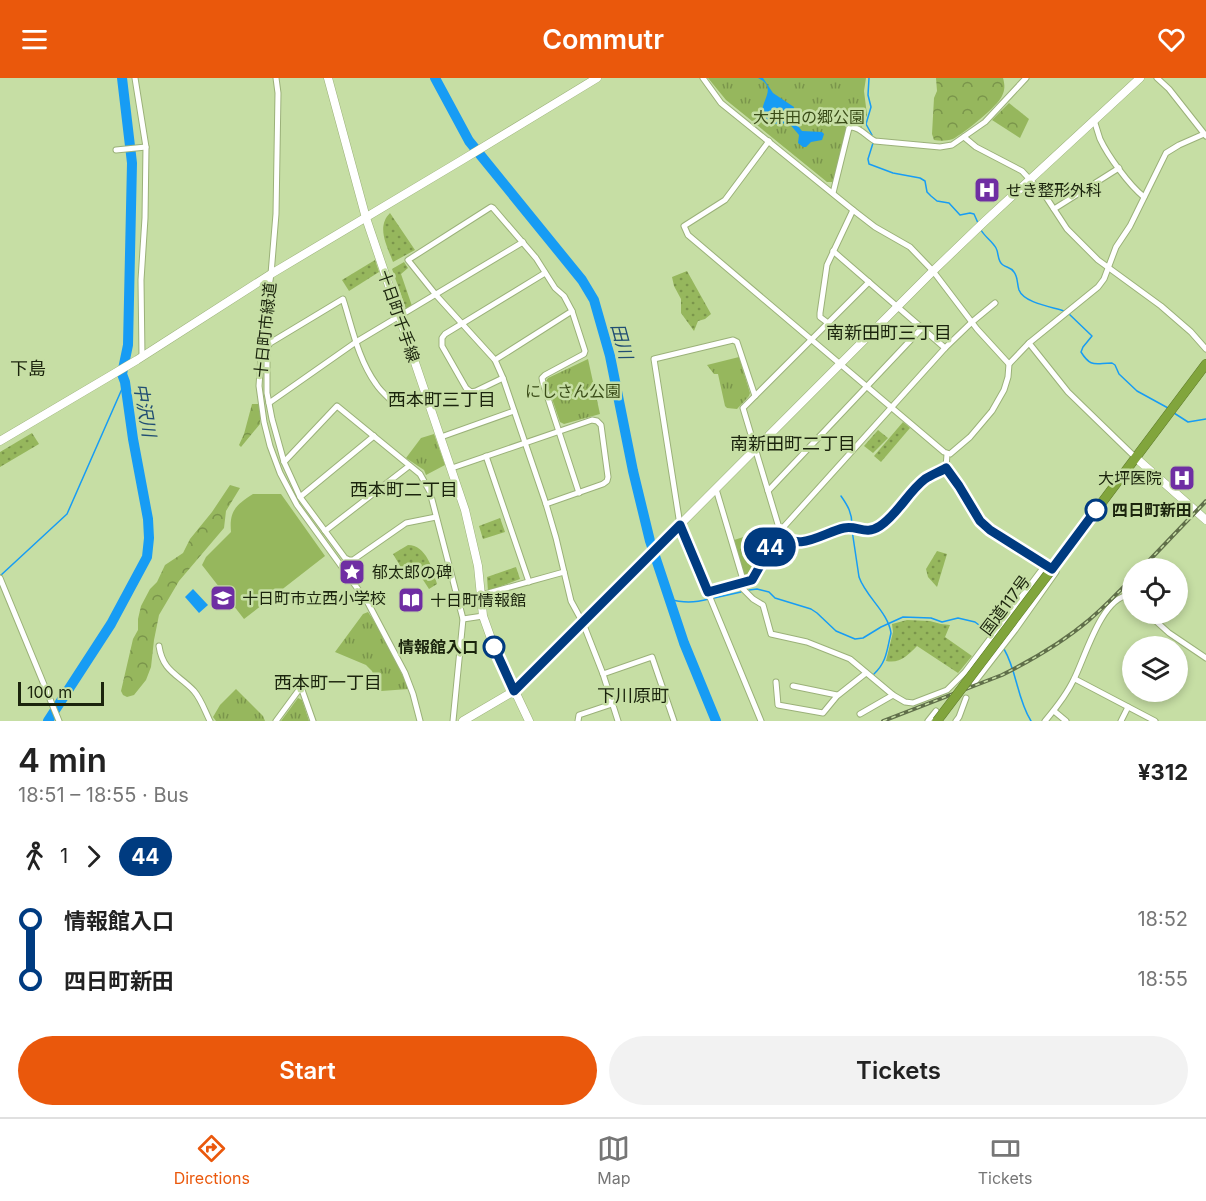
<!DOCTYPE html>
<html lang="en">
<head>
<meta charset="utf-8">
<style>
	:root { --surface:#fff; --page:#f2f2f2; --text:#222; --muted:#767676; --line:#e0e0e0; --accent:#ea580c }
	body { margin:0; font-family:Inter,"Noto Sans JP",sans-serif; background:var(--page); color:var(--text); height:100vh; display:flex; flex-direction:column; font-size:22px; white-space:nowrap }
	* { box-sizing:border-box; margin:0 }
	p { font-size:20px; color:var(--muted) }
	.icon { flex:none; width:33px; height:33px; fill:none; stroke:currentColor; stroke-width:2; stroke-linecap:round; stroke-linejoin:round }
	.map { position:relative; height:643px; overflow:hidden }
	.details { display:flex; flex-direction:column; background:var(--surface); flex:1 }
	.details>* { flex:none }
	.badge { padding:0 12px; border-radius:20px; font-size:21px; line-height:39px }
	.fabs { position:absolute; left:1122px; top:480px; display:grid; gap:12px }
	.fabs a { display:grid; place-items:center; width:66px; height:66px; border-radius:50%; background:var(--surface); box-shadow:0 3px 9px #0003; font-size:30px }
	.scale { position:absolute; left:18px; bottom:15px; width:86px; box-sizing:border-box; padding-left:6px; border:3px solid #1b240d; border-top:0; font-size:16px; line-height:21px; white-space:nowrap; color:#1b240d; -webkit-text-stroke:4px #c6dea4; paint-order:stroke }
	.map>.badge { position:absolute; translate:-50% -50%; box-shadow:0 0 0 3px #fff }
	.legs { display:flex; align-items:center; gap:9px; height:66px; padding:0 18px; font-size:20px }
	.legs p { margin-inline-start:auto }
	.headline { display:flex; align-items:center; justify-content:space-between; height:102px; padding:0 18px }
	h1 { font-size:33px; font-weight:600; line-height:45px }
	.action { display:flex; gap:12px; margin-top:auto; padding:12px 18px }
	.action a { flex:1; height:69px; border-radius:36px; background:var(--accent); color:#fff; font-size:24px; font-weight:600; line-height:69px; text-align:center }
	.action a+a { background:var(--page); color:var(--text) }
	ul { padding:0 18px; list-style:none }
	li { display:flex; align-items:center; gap:21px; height:60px; font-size:22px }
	li i { display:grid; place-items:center; width:9px; height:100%; margin:0 8px; background:currentColor }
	li i::after { content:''; width:15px; height:15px; margin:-8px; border:4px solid; border-radius:50%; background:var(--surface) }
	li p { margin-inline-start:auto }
	li:first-child i { background:linear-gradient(#0000 50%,currentColor 0) }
	li:last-child i { background:linear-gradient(currentColor 50%,#0000 0) }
	header { display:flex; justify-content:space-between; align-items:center; height:78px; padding:0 18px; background:var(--accent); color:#fff; font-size:27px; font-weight:600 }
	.tabs { display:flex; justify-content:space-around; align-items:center; height:84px; border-top:2px solid var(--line); background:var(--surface); font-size:16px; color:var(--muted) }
	.tabs a { display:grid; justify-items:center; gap:3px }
	.tabs .on { color:var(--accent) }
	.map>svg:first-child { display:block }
	.grass { fill:url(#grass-dots) }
	.forest { fill:url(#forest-crowns) }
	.park { fill:url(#park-tufts) }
	.pitch { fill:#96b75d }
	.water { fill:#179cf4 }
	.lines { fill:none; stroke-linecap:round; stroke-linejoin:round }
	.stream { stroke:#179cf4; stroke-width:1.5 }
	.river { stroke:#179cf4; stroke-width:10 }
	.street-casing { stroke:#9bb179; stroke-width:7 }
	.secondary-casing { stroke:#9bb179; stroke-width:9 }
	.highway-casing { stroke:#5d782c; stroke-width:10 }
	.street { stroke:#fff; stroke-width:5 }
	.secondary { stroke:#fff; stroke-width:8 }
	.highway { stroke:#81a53c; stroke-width:9 }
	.rail-casing { stroke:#606f4a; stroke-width:4 }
	.rail { stroke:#c6dea4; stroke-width:1.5; stroke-dasharray:4.5; stroke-linecap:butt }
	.highway-bridge-casing { stroke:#5d782c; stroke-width:10; stroke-linecap:butt }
	.highway-bridge { stroke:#81a53c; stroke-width:9 }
	.line-1-casing { stroke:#fff; stroke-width:14 }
	.line-1 { stroke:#003b80; stroke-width:9 }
	.stop-1-dot { fill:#fff; stroke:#003b80; stroke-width:3 }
	.labels { text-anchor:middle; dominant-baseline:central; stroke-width:5; stroke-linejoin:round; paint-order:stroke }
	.park-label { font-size:16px; fill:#3a4c18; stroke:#c6dea4 }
	.poi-label { font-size:16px; fill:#1b240d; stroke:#c6dea4; text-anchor:start }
	.street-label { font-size:16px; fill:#1b240d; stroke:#c6dea4 }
	.stop-label { font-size:16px; font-weight:bold; fill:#1b240d; stroke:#c6dea4; text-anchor:start }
	.neighbourhood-label { font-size:18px; fill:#1b240d; stroke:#c6dea4 }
	.water-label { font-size:18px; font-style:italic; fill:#214e73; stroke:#c6dea4 }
</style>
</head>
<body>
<header><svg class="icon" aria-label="menu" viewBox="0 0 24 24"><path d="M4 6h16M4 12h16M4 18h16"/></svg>Commutr<svg class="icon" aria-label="heart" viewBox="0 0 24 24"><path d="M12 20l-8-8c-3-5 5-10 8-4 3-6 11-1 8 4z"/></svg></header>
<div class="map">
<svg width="1206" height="643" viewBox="0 0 1206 643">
	<defs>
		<pattern id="grass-dots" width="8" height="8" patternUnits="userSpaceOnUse" patternTransform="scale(1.5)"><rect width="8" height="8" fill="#96b75d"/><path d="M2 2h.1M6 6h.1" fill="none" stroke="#7a954b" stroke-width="1.8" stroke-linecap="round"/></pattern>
		<pattern id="forest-crowns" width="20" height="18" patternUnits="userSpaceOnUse" patternTransform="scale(1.5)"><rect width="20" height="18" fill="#96b75d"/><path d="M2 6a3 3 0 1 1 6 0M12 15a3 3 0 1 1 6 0" fill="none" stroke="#7a954b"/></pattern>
		<pattern id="park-tufts" width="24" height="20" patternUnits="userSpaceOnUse" patternTransform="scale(1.5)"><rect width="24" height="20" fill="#96b75d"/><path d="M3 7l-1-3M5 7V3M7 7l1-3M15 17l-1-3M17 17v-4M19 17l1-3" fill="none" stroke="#7a954b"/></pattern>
	</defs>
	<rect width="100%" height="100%" fill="#c6dea4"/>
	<g class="grass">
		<path d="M390,135L415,172L393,184C387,168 376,149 390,135Z"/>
		<polygon points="375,182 379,194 349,213 342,202"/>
		<polygon points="404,184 408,190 401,196 412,228 406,231 392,191"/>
		<polygon points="687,193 711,236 705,241 698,243 694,253 681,235 681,221 674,208 672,199"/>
		<polygon points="903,344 910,350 881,384 874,378"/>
		<polygon points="878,352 888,360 873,375 864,368"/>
		<polygon points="32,355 39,366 0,389 0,374"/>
		<polygon points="500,440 505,454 483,461 479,448"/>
		<path d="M408,467C426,467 433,491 437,506L429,511L412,485L402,491L393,476Z"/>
		<polygon points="937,473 947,476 937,509 928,499 926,491"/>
		<polygon points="516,489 520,501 488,513 487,499"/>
		<path d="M907,542L930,543L941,546L950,547L945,559L972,578L958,595L917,568C908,577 900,586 886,583L893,554L892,546Z"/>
	</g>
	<g class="forest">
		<path d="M936,0H1003C1005,7 1005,12 1002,18C998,28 964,55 953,61C947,63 940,63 934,62L932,56L934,20L937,13Z"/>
		<polygon points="1009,25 1029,41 1020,60 992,42"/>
		<polygon points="252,326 260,326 260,346 241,369 239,367 244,356"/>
		<polygon points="230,407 240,410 226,433 224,450 179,503 159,537 154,562 151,589 146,602 134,617 127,619 123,617 121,613 133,561 138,552 138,541 141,528 150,511 157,504 165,487 183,475 190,461 212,434"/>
	</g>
	<g class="park">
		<polygon points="708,0 866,0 864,13 867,37 861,51 853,45 847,48 833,104 827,104 726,22"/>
		<polygon points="739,279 750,315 749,318 737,331 727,330 725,328 718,296 714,296 707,287"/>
		<polygon points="588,281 600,336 564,346 560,344 546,303 548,300"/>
		<polygon points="434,356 445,387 426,397 424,392 406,380 421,360"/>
		<polygon points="775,449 776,453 750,499 745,500 734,462"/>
		<polygon points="368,534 382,555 409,611 381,613 379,611 372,593 366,587 335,574 363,536"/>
		<polygon points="236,611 263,638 265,643 216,643 213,639 220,627"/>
		<polygon points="298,620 302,622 309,643 281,643"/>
	</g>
	<path class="pitch" d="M253,416H281L325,478L244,541L202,487L206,479L231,454C229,433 236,427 253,416Z"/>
	<g class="water">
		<path d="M758,0H763L773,15L794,29V43L802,53L822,54L824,56L822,62L811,64L806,69H803L798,65L799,57C788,44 791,45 775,46C770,43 764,41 763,36C759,24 779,10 758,0Z"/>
		<polygon points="193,511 208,527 199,535 185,519"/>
	</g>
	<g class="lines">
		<g class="stream">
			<polyline points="869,0 868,17 871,29 866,46 872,57"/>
			<polyline points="873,65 868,81 869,86 893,95 920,100 925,103 927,114 931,118 937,123 949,125 960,137 970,135 974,136 978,145"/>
			<path d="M981,152C985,159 992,163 996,170C999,175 997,183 1003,187C1007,190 1011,189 1014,194C1018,199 1017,206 1019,212C1024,225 1052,229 1064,233"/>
			<path d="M1068,235L1092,258L1083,269L1081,274C1091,290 1095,285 1112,285L1115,287L1119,296L1137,313L1168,330"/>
			<polyline points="1174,335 1188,344 1206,341"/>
			<path d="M841,418C848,428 852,435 852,447"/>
			<path d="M852,452L859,499C866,519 888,534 891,555C887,571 887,584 874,596"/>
			<polyline points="0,498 67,436 125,304"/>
			<polyline points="749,512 757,511 769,514 775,520 811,531 817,535 836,553 855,561 863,560 881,549 903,539 931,540 942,544 958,540 975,544 991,556"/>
			<polyline points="714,520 741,514"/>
			<path d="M668,521C683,525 694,525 709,521"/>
			<path d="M1004,571C1017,593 1017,621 1031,643"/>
		</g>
		<g class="river">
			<polyline points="435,0 469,63 582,202 594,222 610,278 633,393 650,463 684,565 716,643"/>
			<polyline points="48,643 111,546 147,479 149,460 148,441 133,361 125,304 122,296 128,267 132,85 122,0"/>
		</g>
		<g class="street-casing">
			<g id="street">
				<polyline points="135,0 146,69 145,140 141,202 142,278"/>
				<polyline points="276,0 278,15 276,136 271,196 263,248 259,308 264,344 270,368 280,395 297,427 368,525 405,595 413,616 420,643"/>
				<polyline points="703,0 721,25 853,132 875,149 910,169 933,193 977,251 1009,286"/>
				<polyline points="1157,0 1169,11 1206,58"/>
				<path d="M1094,42C1096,48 1098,55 1100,61C1108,78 1129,107 1144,119"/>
				<polyline points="964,59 976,69 1022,93 1046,119 1067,151 1098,182 1161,228 1191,254 1206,271"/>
				<polyline points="769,63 725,122 684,148 688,157 944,374 950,376 970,359 992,333 1004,312 1008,299 1009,286 1029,265 1098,209 1104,201 1116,169 1130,148 1166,75 1179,67 1204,56"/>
				<polyline points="116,72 146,69"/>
				<path d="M833,115L849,50L852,49C861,50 867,59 875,63L940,69L952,67L985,44L1026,0"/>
				<polyline points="1054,131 1119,90"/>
				<polyline points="833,173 945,270"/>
				<path d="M869,204L743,330L780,453C796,477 824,454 844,450C858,447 865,458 880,448C898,436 908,414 925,401C931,397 939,394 946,390"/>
				<polyline points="828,245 820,239 820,235 827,187 853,132"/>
				<polyline points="1029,265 1068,314 1136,380"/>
				<polyline points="495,282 572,233"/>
				<polyline points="503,300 476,313 471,314 466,310 442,268 442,260 445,256 545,195"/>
				<polyline points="755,318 737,264 733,262 654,281 680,447 761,643"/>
				<path d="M427,319L396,327C389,320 381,314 376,306C358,281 352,249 343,221L270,265L267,270V315L272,341L284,384L300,419L345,480L349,482H353L406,445L436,439"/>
				<polyline points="269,325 356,264 523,164"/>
				<polyline points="441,359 514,333"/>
				<polyline points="947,376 946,390 959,408 980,443 990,452 1056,494 1015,552 974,605"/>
				<polyline points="486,378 529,504"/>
				<polyline points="284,384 337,328 420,396 430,414 463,541 453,643"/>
				<polyline points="452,390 592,342 597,343 601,347 608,399 607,403 603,406 546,426"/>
				<polyline points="716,411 744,505"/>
				<polyline points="768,413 922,250"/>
				<polyline points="579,415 543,305 542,300 545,297 584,276 585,273 572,233 564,218 555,210 536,180 493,130 491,129 408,182 436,217 495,282 503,300 546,426 556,460 571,523 583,545 603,596 618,643"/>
				<polyline points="300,419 374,358"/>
				<polyline points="325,453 409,388"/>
				<polyline points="0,500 59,643"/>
				<polyline points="739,507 753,521 763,527 771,556 807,564 850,581 893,617 905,624 913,625 947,612 965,594 1046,486"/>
				<polyline points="709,514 751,502 780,453 945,270 972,244 995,225"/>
				<polyline points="481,517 564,494"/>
				<polyline points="1148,536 1169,555 1206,580"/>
				<polyline points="463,541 483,538"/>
				<path d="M159,568C163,594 178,596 194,613C201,621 205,633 210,643"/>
				<polyline points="603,596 652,579 674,643"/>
				<polyline points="1075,601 1155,643"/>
				<polyline points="776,604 778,627 823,635 837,618 866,595"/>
				<polyline points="793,608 837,617"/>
				<polyline points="301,609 313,643"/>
				<polyline points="1054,633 1066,643"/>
				<polyline points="860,636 893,617"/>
				<polyline points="276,643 301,609"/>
				<polyline points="578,643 579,637 612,626"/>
				<polyline points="928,643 936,633"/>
				<polyline points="956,643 959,639 966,620"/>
				<path d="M1045,643C1056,630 1067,616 1074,601C1085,580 1101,520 1129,517L1132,521"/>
				<polyline points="1121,643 1128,629"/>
			</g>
		</g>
		<g class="secondary-casing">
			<g id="secondary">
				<polyline points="328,0 366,140 465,432 478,488 483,538 494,569 529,643"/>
				<polyline points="0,363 137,282 271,196 462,82 597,0"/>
				<polyline points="1136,380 1206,442"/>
				<polyline points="463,643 514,613 933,193 984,144 1140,0"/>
			</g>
		</g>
		<g class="highway-casing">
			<polyline id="highway" points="1052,491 1206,286"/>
		</g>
		<use href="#street" class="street"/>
		<use href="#secondary" class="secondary"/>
		<use href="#highway" class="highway"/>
		<g class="rail-casing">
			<g id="rail">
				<polyline points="1142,490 1206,423"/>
				<path d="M883,643L1002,597C1032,582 1063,564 1089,542C1104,529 1118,515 1132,500"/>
			</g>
		</g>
		<use href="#rail" class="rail"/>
		<g class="highway-bridge-casing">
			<polyline id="highway-bridge" points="937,643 1052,491"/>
		</g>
		<use href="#highway-bridge" class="highway-bridge"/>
	</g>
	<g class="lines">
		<g class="line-1-casing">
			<path id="line-1" d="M494,569L514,613L680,447L708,514L752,502L780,453C796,477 824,454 844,450C858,447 865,458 880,448C898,436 908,414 925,401C931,397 939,394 946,390L959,408L980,443L990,452L1052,491L1096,432"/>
		</g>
		<use href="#line-1" class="line-1"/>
	</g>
	<defs>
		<g id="hospital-square" transform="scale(1.35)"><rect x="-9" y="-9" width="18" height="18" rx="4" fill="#6f2ea3" stroke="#c6dea4"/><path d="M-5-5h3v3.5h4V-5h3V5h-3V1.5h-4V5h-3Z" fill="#fff"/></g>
		<g id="sight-square" transform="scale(1.35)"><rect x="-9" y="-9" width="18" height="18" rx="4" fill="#6f2ea3" stroke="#c6dea4"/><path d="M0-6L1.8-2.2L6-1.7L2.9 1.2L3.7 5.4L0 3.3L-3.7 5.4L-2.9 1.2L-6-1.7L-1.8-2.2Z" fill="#fff"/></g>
		<g id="school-square" transform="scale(1.35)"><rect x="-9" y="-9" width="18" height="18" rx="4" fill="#6f2ea3" stroke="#c6dea4"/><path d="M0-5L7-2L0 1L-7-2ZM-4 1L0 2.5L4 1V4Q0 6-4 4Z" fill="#fff"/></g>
		<g id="library-square" transform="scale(1.35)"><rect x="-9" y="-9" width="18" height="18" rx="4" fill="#6f2ea3" stroke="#c6dea4"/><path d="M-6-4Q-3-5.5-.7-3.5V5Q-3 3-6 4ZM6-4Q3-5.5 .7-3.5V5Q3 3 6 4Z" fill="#fff"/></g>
	</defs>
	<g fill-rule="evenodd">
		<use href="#hospital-square" x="987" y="112"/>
		<use href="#hospital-square" x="1182" y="400"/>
		<use href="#sight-square" x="352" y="494"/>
		<use href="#school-square" x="223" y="520"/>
		<use href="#library-square" x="411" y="522"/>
	</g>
	<g class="stop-1-dot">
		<circle cx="1096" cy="432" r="10"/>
		<circle cx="494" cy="569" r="10"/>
	</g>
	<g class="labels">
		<g class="park-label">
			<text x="809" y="39">大井田の郷公園</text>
			<text x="573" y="313">にしさん公園</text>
		</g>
		<g class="poi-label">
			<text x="1006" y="112">せき整形外科</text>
			<text x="1162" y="400" text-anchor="end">大坪医院</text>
			<text x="372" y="494">郁太郎の碑</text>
			<text x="242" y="520">十日町市立西小学校</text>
			<text x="430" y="522">十日町情報館</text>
		</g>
		<g class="street-label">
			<text transform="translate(399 238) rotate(71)">十日町千手線</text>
			<text transform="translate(265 252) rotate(-84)">十日町市緑道</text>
			<text transform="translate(1005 527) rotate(-53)">国道117号</text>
		</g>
		<g class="stop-label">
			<text x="1112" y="432">四日町新田</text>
			<text x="478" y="569" text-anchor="end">情報館入口</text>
		</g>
		<g class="neighbourhood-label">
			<text x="889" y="254">南新田町三丁目</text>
			<text x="28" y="290">下島</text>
			<text x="442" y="321">西本町三丁目</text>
			<text x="793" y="365">南新田町二丁目</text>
			<text x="404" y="411">西本町二丁目</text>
			<text x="328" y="604">西本町一丁目</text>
			<text x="633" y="617">下川原町</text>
		</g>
		<g class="water-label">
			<text transform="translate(622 263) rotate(75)">田川</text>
			<text transform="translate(145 332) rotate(80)">中沢川</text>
		</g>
	</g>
</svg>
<div class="fabs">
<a><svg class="icon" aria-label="locate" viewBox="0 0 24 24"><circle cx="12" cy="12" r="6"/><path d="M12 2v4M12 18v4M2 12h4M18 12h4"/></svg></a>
<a><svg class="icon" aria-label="layers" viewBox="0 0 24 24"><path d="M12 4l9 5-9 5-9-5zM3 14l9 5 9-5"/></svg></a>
</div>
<div class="scale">100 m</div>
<b class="badge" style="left:770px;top:469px;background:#003b80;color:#fff">44</b>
</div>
<section class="details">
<div class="headline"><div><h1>4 min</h1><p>18:51 – 18:55 · Bus</p></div><b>¥312</b></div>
<div class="legs"><svg class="icon" aria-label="walk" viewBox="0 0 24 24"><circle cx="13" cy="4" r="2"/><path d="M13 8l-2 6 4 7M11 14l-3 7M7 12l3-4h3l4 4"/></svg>1<svg class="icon" aria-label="forward" viewBox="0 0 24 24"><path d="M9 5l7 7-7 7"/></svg><b class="badge" style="background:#003b80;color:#fff">44</b></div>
<ul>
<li><i style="color:#003b80"></i><b>情報館入口</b><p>18:52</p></li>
<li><i style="color:#003b80"></i><b>四日町新田</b><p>18:55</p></li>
</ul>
<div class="action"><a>Start</a><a>Tickets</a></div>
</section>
<nav class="tabs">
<a class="on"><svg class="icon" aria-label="directions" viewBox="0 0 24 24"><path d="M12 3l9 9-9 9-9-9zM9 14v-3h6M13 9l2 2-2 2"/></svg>Directions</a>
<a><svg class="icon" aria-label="map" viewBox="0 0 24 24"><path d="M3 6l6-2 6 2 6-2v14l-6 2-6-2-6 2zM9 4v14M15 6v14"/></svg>Map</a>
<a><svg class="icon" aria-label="tickets" viewBox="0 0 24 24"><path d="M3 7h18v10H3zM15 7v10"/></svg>Tickets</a>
</nav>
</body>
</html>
